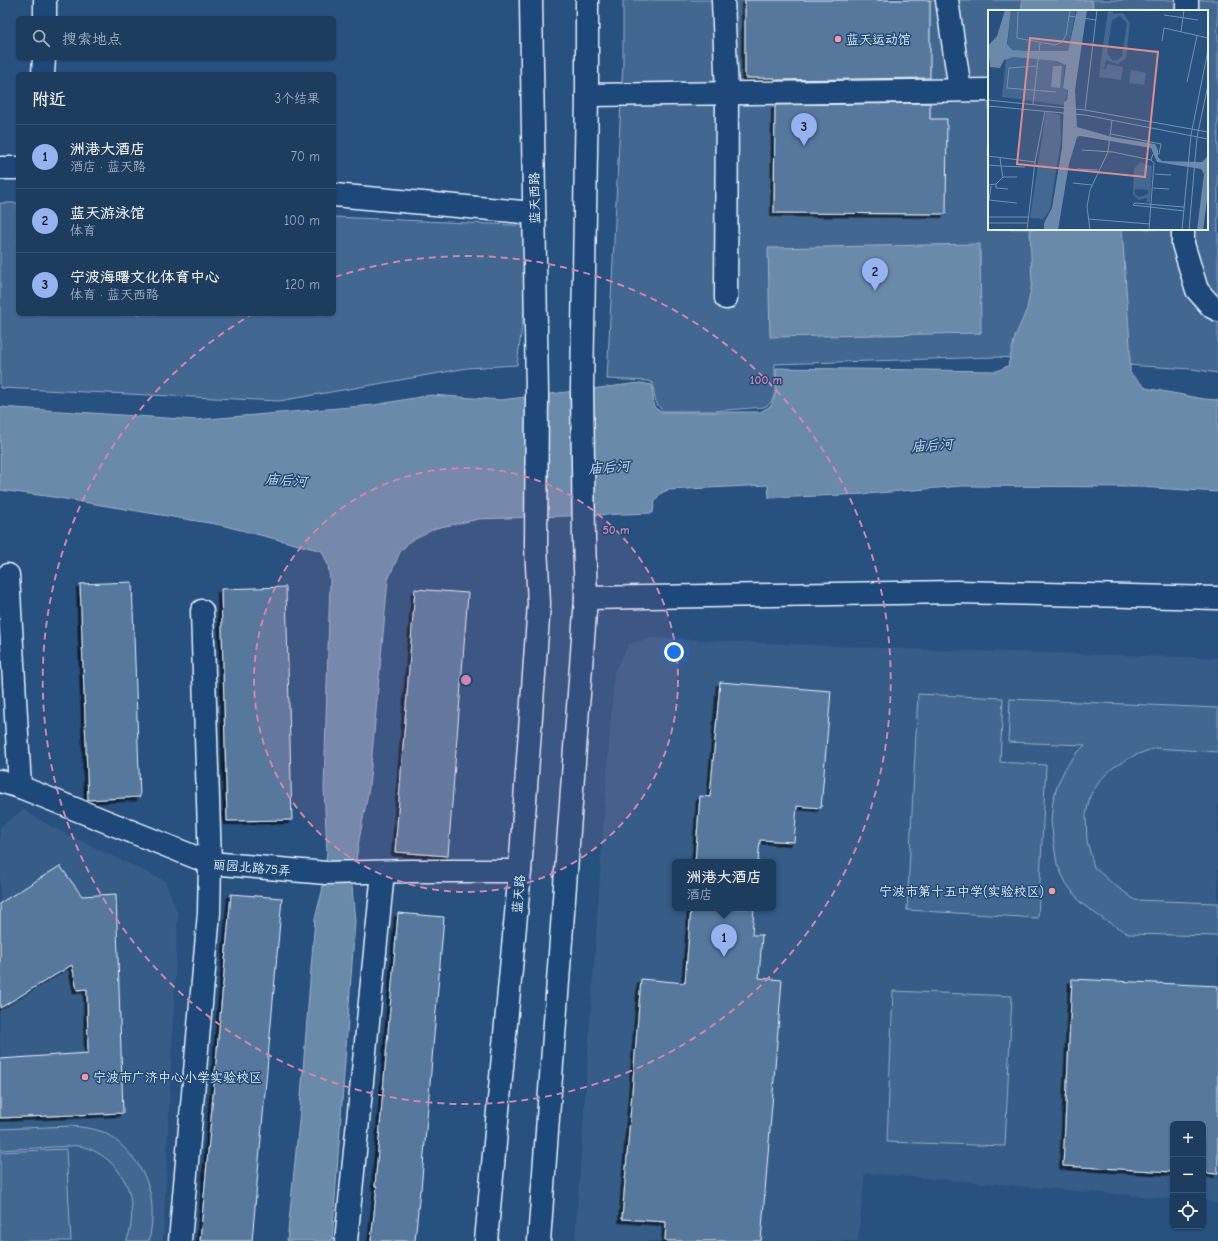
<!DOCTYPE html>
<html lang="zh">
<head>
<meta charset="utf-8">
<style>
  body { margin:0; font-family:"Comic Neue","LXGW WenKai TC",sans-serif; background:#2a4868; color:#f1f3f6 }
  .controls { position:absolute; right:12px; bottom:12px; display:grid; overflow:hidden; border-radius:6px; box-shadow:0 1px 3px #0004 }
  .controls button { width:36px; height:36px; display:grid; place-items:center; padding:0; border:0; border-bottom:1px solid #3b5674; background:#1d3d5f; color:#f1f3f6; font:20px sans-serif }
  .you { position:absolute; left:674px; top:652px; width:14px; height:14px; margin:-10px; border:3px solid #fff; border-radius:50%; background:#1a73e8; box-shadow:0 0 0 6px #1a73e833 }
  .badge { display:grid; place-items:center; width:26px; height:26px; border-radius:50%; background:#95b2f1; color:#111; font-size:13px; font-weight:700 }
  .pin { position:absolute; translate:-50% -33px; filter:drop-shadow(0 1px 2px #0008) }
  .pin::after { content:''; position:absolute; top:21px; width:14px; height:12px; background:inherit; clip-path:polygon(0 0,100% 0,50% 100%) }
  .popup { position:absolute; left:672px; top:859px; width:104px; height:52px; box-sizing:border-box; display:grid; place-content:center; border-radius:6px; background:#1d3d5f; filter:drop-shadow(0 1px 3px #0005); font-size:13px; white-space:nowrap; color:#a0aebd }
  .popup b { font-size:15px; color:#f1f3f6 }
  .popup::after { content:''; position:absolute; left:50%; top:100%; margin-left:-8px; border:8px solid transparent; border-top-color:#1d3d5f }
  .list { margin:0; padding:0; list-style:none }
  h2 { display:flex; justify-content:space-between; align-items:center; height:52px; margin:0; padding:0 16px; font-size:17px }
  h2 small { font-size:13px; font-weight:400; color:#a0aebd }
  .list li { display:grid; grid-template-columns:26px 1fr auto; gap:12px; align-items:center; box-sizing:border-box; height:64px; padding:0 16px; border-top:1px solid #3b5674 }
  .list b { display:block; font-size:15px; white-space:nowrap }
  .list p { margin:0; font-size:13px; white-space:nowrap; color:#a0aebd }
  .list em { font-size:13px; font-style:normal; color:#a0aebd }
  .icon { flex:none; width:22px; height:22px; fill:none; stroke:currentColor; stroke-width:2; stroke-linecap:round; stroke-linejoin:round }
  .map { position:relative; flex:none; width:1218px; height:1241px; overflow:hidden }
  .search { position:absolute; background:#1d3d5f; box-shadow:0 1px 3px #0004; left:16px; top:16px; width:320px; height:44px; display:flex; align-items:center; gap:10px; box-sizing:border-box; padding:0 14px; border-radius:6px; color:#a0aebd; font-size:15px }
  .panel { position:absolute; background:#1d3d5f; box-shadow:0 1px 3px #0004; left:16px; top:72px; width:320px; height:244px; border-radius:6px }
  .map>svg:first-child { display:block }
  .built { fill:#355d88; fill-rule:evenodd }
  .green { fill:#436891; stroke:#96acc4; fill-rule:evenodd }
  .water { fill:#6b8aaa; stroke:#9db3c9 }
  .building { fill:#57789d; stroke:#e8f1f8; filter:url(#shadow) }
  .lines { fill:none; stroke-linecap:round; stroke-linejoin:round }
  .minor-casing { stroke:#e8f1f8; stroke-width:25 }
  .minor { stroke:#1f4a7a; stroke-width:22 }
  .ring { fill:none; stroke:#d584aa; stroke-width:2; stroke-dasharray:7 5 }
  .poi-dot { fill:#ff9aa2; stroke:#1f4a7a; stroke-width:1.5 }
  .labels { text-anchor:middle; stroke-width:3; stroke-linejoin:round; paint-order:stroke }
  .poi-label { font-size:13px; fill:#e8f1f8; stroke:#1f4a7a; text-anchor:start }
  .street-label { font-size:13px; fill:#e8f1f8; stroke:#1f4a7a }
  .water-label { font-size:14px; font-style:italic; fill:#d5e2ec; stroke:#1f4a7a }
  .inset-road { fill:none; stroke:#7491af; stroke-width:1 }
  .view { fill:#df8c90; fill-opacity:0.15; stroke:#df8c90; stroke-width:2 }
  .inset-edge { fill:none; stroke:#e8f1f8; stroke-width:2 }
  .centre { fill:#d584aa; stroke:#1f4a7a; stroke-width:2 }
  .ring-label { font-size:12px; text-anchor:middle; font-weight:bold; fill:#d584aa; stroke:#1f4a7a; stroke-width:3; stroke-linejoin:round; paint-order:stroke }
</style>
</head>
<body>
<div class="map">
<svg width="1218" height="1241" viewBox="0 0 1218 1241">
  <defs>
    <filter id="shadow"><feDropShadow dx="-3.5" dy="3.5" stdDeviation="0" flood-color="#0009"/></filter>
  </defs>
  <rect width="100%" height="100%" fill="#27517f"/>
  <filter id="ink" filterUnits="userSpaceOnUse"><feTurbulence type="fractalNoise" baseFrequency=".025" numOctaves="2"/><feDisplacementMap in="SourceGraphic" scale="8" xChannelSelector="R" yChannelSelector="G"/><feConvolveMatrix kernelMatrix="1 2 1 2 8 2 1 2 1" color-interpolation-filters="sRGB"/></filter>
  <g filter="url(#ink)">
    <g class="built">
      <path d="M 651,638 L 904,649 L 1218,658 L 1218,1203 L 1203,1201 L 1203,1124 L 1173,1124 L 1173,1199 L 865,1173 L 858,1241 L 575,1241 L 614,672 L 629,644 ZM 675,862 L 773,862 L 773,908 L 675,908 Z"/>
      <polygon points="23,810 54,828 165,881 178,914 163,1241 0,1241 0,827"/>
    </g>
    <g class="green">
      <path d="M 623,0 L 1218,0 L 1218,373 L 1192,369 L 995,357 L 775,364 C 774,378 780,401 764,407 L 714,411 L 663,411 C 654,404 654,393 653,383 L 648,381 L 607,379 L 623,63 ZM 989,11 L 1207,11 L 1207,229 L 989,229 Z"/>
      <polygon points="0,203 18,203 18,314 334,314 334,217 535,226 517,365 467,368 389,382 279,401 0,388"/>
      <polygon points="918,694 1003,698 1000,762 1046,765 1038,918 907,910"/>
      <polygon points="1010,699 1218,708 1218,752 1155,748 1133,756 1114,767 1101,779 1090,796 1086,815 1087,841 1094,867 1112,883 1135,900 1218,903 1218,936 1129,934 1103,919 1081,903 1066,883 1057,864 1054,845 1051,821 1053,800 1058,783 1066,767 1076,754 1085,745 1008,742"/>
      <polygon points="893,991 1012,996 1005,1146 887,1142"/>
      <path d="M 70,1126 C 81,1127 92,1128 103,1132 C 113,1137 122,1145 129,1153 C 152,1178 156,1208 149,1241 L 126,1241 C 133,1230 132,1208 130,1196 C 125,1172 104,1151 80,1146 C 73,1145 63,1147 55,1147 C 37,1148 18,1149 0,1150 L 0,1129 Z"/>
      <polygon points="66,1149 71,1241 0,1241 0,1152"/>
    </g>
    <g class="water">
      <polygon points="1022,0 1092,0 1093,11 1022,11"/>
      <path d="M 1030,229 L 1122,229 L 1130,345 L 1130,373 L 1146,388 L 1204,399 L 1218,400 L 1218,492 L 1139,487 L 962,486 L 866,494 L 769,498 L 768,485 L 668,490 C 656,494 654,502 653,513 L 479,519 L 436,528 L 410,541 L 400,552 L 388,580 L 369,788 L 359,840 L 352,886 L 355,922 L 332,1241 L 287,1241 L 299,1121 L 315,918 L 322,892 L 327,852 L 324,788 L 330,580 L 328,565 L 322,551 L 221,525 L 53,497 L 0,490 L 0,407 L 196,420 L 374,405 L 431,395 L 501,400 L 640,383 L 652,385 L 654,407 L 661,412 L 760,412 L 771,406 L 776,393 L 776,368 L 997,371 L 1008,366 L 1015,337 L 1027,309 L 1032,283 Z"/>
      <polygon points="980,244 981,333 770,337 768,248"/>
    </g>
    <g class="building">
      <polygon points="745,0 930,0 930,78 775,80 775,78 745,78"/>
      <polygon points="930,103 930,119 947,119 946,214 774,213 775,105"/>
      <polygon points="132,582 140,797 88,800 80,584"/>
      <polygon points="286,587 292,820 227,821 221,589"/>
      <polygon points="415,589 468,593 448,856 395,852"/>
      <polygon points="720,682 831,691 821,808 797,806 794,842 760,840 758,862 695,862 700,796 710,797"/>
      <polygon points="60,866 82,896 116,894 123,1113 0,1118 0,1059 88,1053 87,989 77,990 72,965 0,1008 0,903"/>
      <polygon points="231,894 282,898 252,1241 200,1241"/>
      <polygon points="691,908 754,908 752,935 762,935 759,978 782,980 761,1241 665,1241 666,1222 622,1219 641,979 685,983"/>
      <polygon points="398,913 444,917 421,1190 420,1190 415,1241 371,1241 377,1186 375,1186"/>
      <polygon points="1072,979 1218,986 1218,1174 1203,1173 1203,1124 1173,1124 1173,1172 1063,1166"/>
    </g>
    <g class="lines">
      <g class="minor-casing">
        <g id="minor">
          <polyline points="723,0 727,93 726,298"/>
          <polyline points="947,0 960,90"/>
          <polyline points="1187,11 1187,0"/>
          <polyline points="45,18 45,0"/>
          <polyline points="43,74 44,58"/>
          <polyline points="587,95 989,90"/>
          <polyline points="0,168 18,168"/>
          <polyline points="334,195 534,213"/>
          <polyline points="1183,229 1183,244 1197,290 1212,307 1218,310"/>
          <polyline points="8,575 20,787"/>
          <polyline points="586,598 956,592 1218,598"/>
          <polyline points="0,781 20,787 210,863 326,873 409,871 520,871"/>
          <polyline points="180,1241 209,913 210,863 202,611"/>
          <polyline points="346,1241 383,872"/>
          <polyline points="486,1241 520,871 539,604 536,546 537,395 531,0"/>
          <polyline points="539,1241 586,598 584,539 582,389 587,95 587,0"/>
        </g>
      </g>
      <use href="#minor" class="minor"/>
    </g>
  </g>
  <circle cx="466" cy="680" r="212" fill="#d584aa" fill-opacity=".12"/>
  <g class="ring">
    <circle cx="466" cy="680" r="212"/>
    <path d="M335 277A424 424 0 1 1 251 315"/>
  </g>
  <g class="poi-dot">
    <circle cx="838" cy="39" r="4"/>
    <circle cx="1052" cy="891" r="4"/>
    <circle cx="85" cy="1077" r="4"/>
  </g>
  <g class="labels">
    <g class="poi-label">
      <text x="846" y="44">蓝天运动馆</text>
      <text x="1044" y="896" text-anchor="end">宁波市第十五中学(实验校区)</text>
      <text x="93" y="1082">宁波市广济中心小学实验校区</text>
    </g>
    <g class="street-label">
      <text transform="translate(534 198) rotate(-91)" y="5">蓝天西路</text>
      <text transform="translate(252 867) rotate(5)" y="5">丽园北路75弄</text>
      <text transform="translate(518 894) rotate(-85)" y="5">蓝天路</text>
    </g>
    <g class="water-label">
      <text transform="translate(932 445) rotate(-4)" y="5">庙后河</text>
      <text transform="translate(609 467) rotate(-4)" y="5">庙后河</text>
      <text transform="translate(286 480) rotate(4)" y="5">庙后河</text>
    </g>
  </g>
  <g transform="translate(988 10)">
    <rect width="220" height="220" fill="#27517f"/>
    <path d="M 23,0 L 88,0 L 77,55 L 75,78 L 79,79 L 79,85 L 75,95 L 14,87 ZM 120,1 L 125,2 L 125,4 L 135,3 L 142,13 L 138,48 L 130,54 L 118,50 L 116,58 L 112,57 ZM 132,6 L 139,13 L 134,46 L 130,50 L 125,51 L 119,43 L 124,10 ZM 119,54 L 135,57 L 133,70 L 111,67 L 112,58 L 118,59 ZM 143,60 L 158,63 L 156,75 L 141,73 ZM 58,101 L 72,105 L 73,129 L 62,200 L 55,209 L 42,208 ZM 152,152 L 164,156 L 162,192 L 159,192 L 159,188 L 151,190 L 145,184 L 146,159 ZM 147,179 L 160,180 L 160,184 L 151,187 L 147,184 Z" fill="#436891" fill-rule="evenodd"/>
    <path d="M 17,0 L 23,0 L 19,34 L 24,40 L 39,41 L 80,41 L 89,0 L 99,0 L 87,80 L 89,117 L 124,127 L 167,134 L 170,140 L 170,147 L 174,151 L 214,152 L 220,146 L 220,182 L 215,220 L 209,220 L 216,164 L 213,159 L 169,152 L 163,138 L 92,126 L 89,127 L 81,154 L 70,220 L 56,220 L 56,213 L 64,198 L 74,138 L 76,92 L 79,90 L 80,80 L 75,78 L 78,55 L 69,51 L 25,47 L 16,50 L 12,58 L 2,57 L 0,36 L 9,26 ZM 65,56 L 74,56 L 72,78 L 63,77 Z" fill="#6b8aaa"/>
    <path class="inset-road" d="M 30,0 L 29,28 L 67,35 L 74,32 L 78,25 L 82,0M 176,5 L 210,10M 81,6 L 108,10M 193,22 L 196,0M 174,31 L 176,18 L 220,28M 49,56 L 21,58 L 19,78 L 68,82M 199,72 L 209,26M 0,90 L 97,100 L 220,122M 45,94 L 52,33M 0,96 L 97,105 L 220,129M 97,100 L 109,0M 123,124 L 173,134 L 171,144 L 165,144 L 163,150M 94,140 L 125,142 L 163,150 L 166,153 L 161,220M 0,146 L 47,152M 0,155 L 13,156 L 12,147M 89,159 L 110,160M 167,164 L 183,165M 29,167 L 15,167 L 13,156 L 37,157M 85,173 L 104,175M 8,174 L 8,178 L 20,179M 0,175 L 8,174 L 15,167M 3,176 L 1,190 L 29,193M 165,178 L 181,179M 196,201 L 145,195 L 147,193 L 196,197M 0,207 L 40,207M 100,209 L 162,214M 0,213 L 39,213M 39,220 L 47,152 L 57,101M 102,220 L 99,197 L 102,180 L 120,142 L 124,110M 194,220 L 203,125 L 220,40M 201,220 L 209,127 L 220,75"/>
    <path class="view" d="M 42,28 L 170,42 L 157,167 L 29,154 Z"/>
    <rect width="220" height="220" class="inset-edge"/>
  </g>
  <circle cx="466" cy="680" r="6" class="centre"/>
  <g class="ring-label">
    <text x="766" y="384">100 m</text>
    <text x="616" y="534">50 m</text>
  </g>
</svg>
<div class="controls">
<button>+</button>
<button>−</button>
<button><svg class="icon" aria-label="locate" viewBox="0 0 24 24"><circle cx="12" cy="12" r="6"/><path d="M12 2v4M12 18v4M2 12h4M18 12h4"/></svg></button>
</div>
<div class="you"></div>
<div class="pin badge" style="left:724px;top:957px">1</div>
<div class="popup"><b>洲港大酒店</b>酒店</div>
<div class="pin badge" style="left:875px;top:291px">2</div>
<div class="pin badge" style="left:804px;top:146px">3</div>
<div class="search"><svg class="icon" aria-label="search" viewBox="0 0 24 24"><circle cx="10" cy="10" r="6"/><path d="M15 15l6 6"/></svg>搜索地点</div>
<section class="panel">
<h2>附近<small>3个结果</small></h2>
<ul class="list">
<li><span class="badge">1</span><div><b>洲港大酒店</b><p>酒店 · 蓝天路</p></div><em>70 m</em></li>
<li><span class="badge">2</span><div><b>蓝天游泳馆</b><p>体育</p></div><em>100 m</em></li>
<li><span class="badge">3</span><div><b>宁波海曙文化体育中心</b><p>体育 · 蓝天西路</p></div><em>120 m</em></li>
</ul>
</section>
</div>
</body>
</html>
